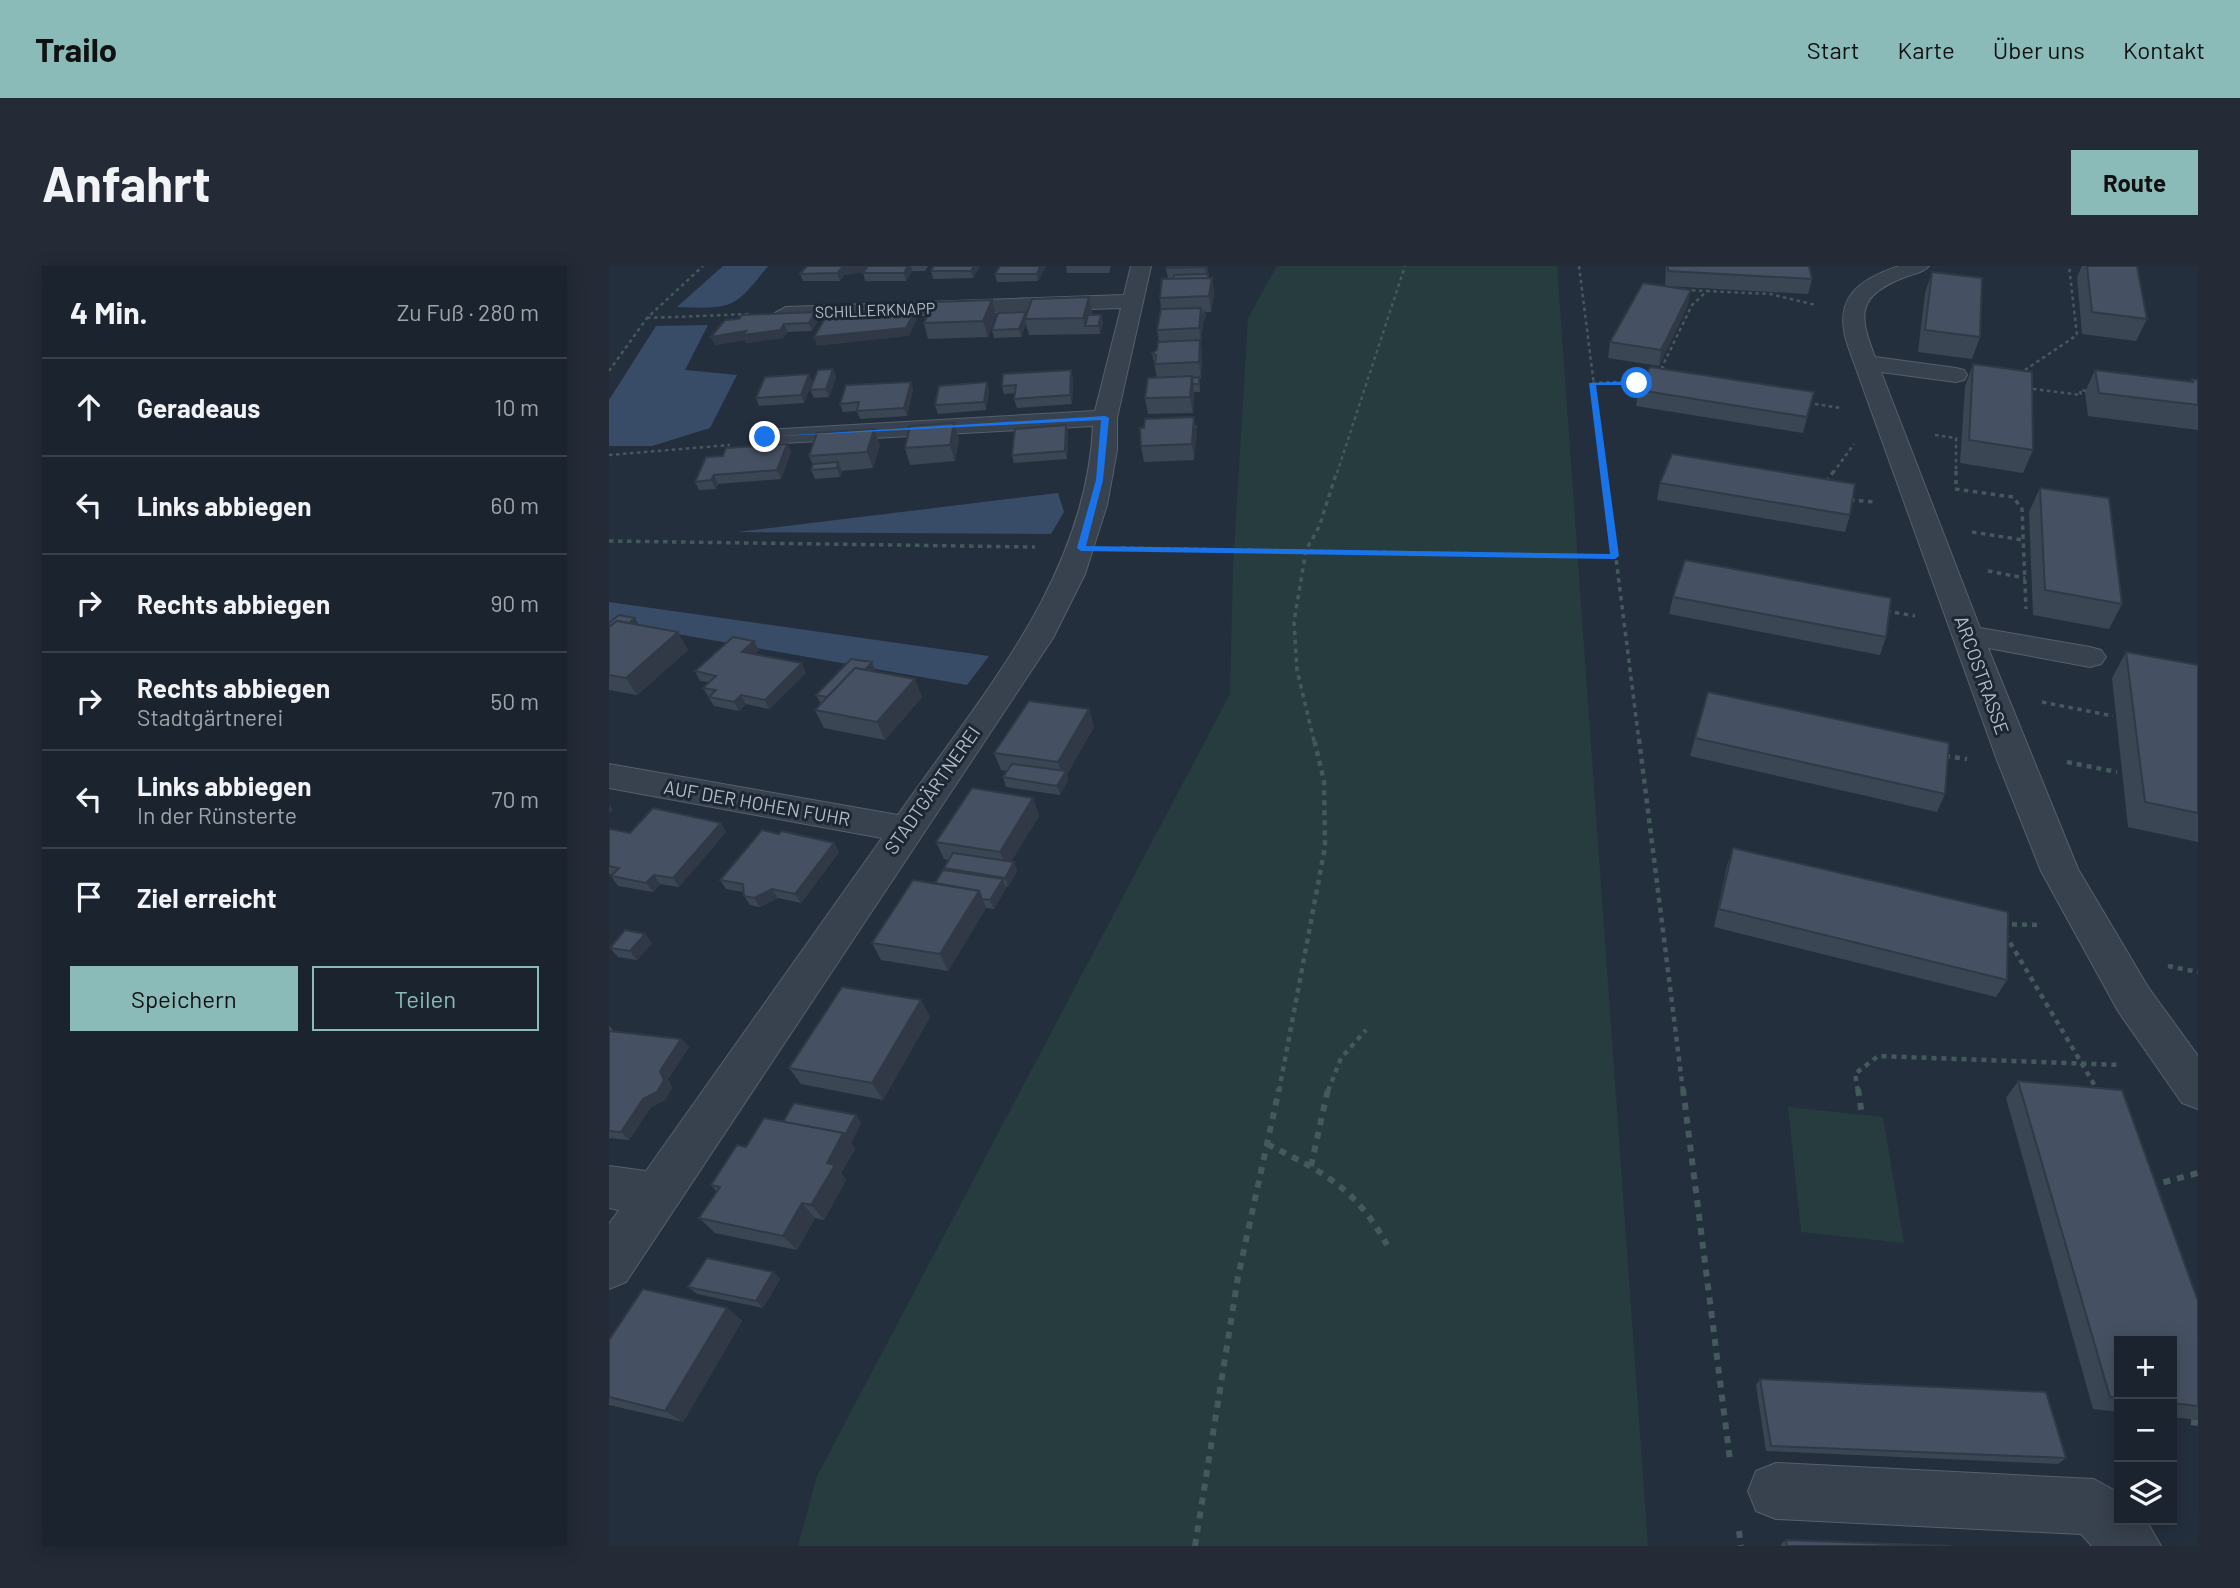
<!DOCTYPE html>
<html lang="de">
<head>
<meta charset="utf-8">
<style>
  body { margin:0; font-family:Barlow,sans-serif; background:#242b36; color:#f1f3f6 }
  .controls { position:absolute; right:21px; bottom:21px; display:grid; overflow:hidden; border-radius:0px; box-shadow:0 4px 18px #0003 }
  .controls button { width:63px; height:63px; display:grid; place-items:center; padding:0; border:0; border-bottom:2px solid #39404a; background:#1b232e; color:#f1f3f6; font:35px sans-serif }
  .stop { position:absolute; width:21px; height:21px; margin:-16px; border:5px solid #1a73e8; border-radius:50%; background:#fff }
  .stop.end { background:#1a73e8; border-color:#fff; box-shadow:0 2px 7px #0008 }
  .list { margin:0; padding:0; list-style:none }
  h2 { display:flex; justify-content:space-between; align-items:center; height:91px; margin:0; padding:0 28px; font-size:30px }
  h2 small { font-size:23px; font-weight:400; color:#a0a4aa }
  .list li { display:grid; grid-template-columns:46px 1fr auto; gap:21px; align-items:center; box-sizing:border-box; height:98px; padding:0 28px; border-top:2px solid #39404a }
  .list b { display:block; font-size:26px; white-space:nowrap }
  .list p { margin:0; font-size:23px; white-space:nowrap; color:#a0a4aa }
  .list em { font-size:23px; font-style:normal; color:#a0a4aa }
  .actions { display:flex; gap:14px; padding:21px 28px }
  .actions a { flex:1; padding:16px 0; border:2px solid #8bbbb9; border-radius:0px; text-align:center; font-size:24px; color:#8bbbb9 }
  .actions .main { background:#8bbbb9; color:#111 }
  .icon { flex:none; width:38px; height:38px; fill:none; stroke:currentColor; stroke-width:2; stroke-linecap:round; stroke-linejoin:round }
  .map { position:relative; flex:none; width:1589px; height:1280px; overflow:hidden; border-radius:0px }
  header { display:flex; align-items:center; gap:42px; box-sizing:border-box; height:98px; padding:0 35px; background:#8bbbb9; color:#111 }
  header strong { font-size:33px }
  nav { display:flex; gap:38px; margin-inline-start:auto; font-size:24px }
  .intro { display:flex; align-items:center; justify-content:space-between; box-sizing:border-box; height:168px; padding:0 42px }
  h1 { margin:0; font-size:49px }
  .button { padding:18px 32px; border-radius:0px; background:#8bbbb9; color:#111; font-size:24px; font-weight:700 }
  main { display:flex; gap:42px; padding:0 42px }
  aside { flex:1; background:#1b232e; border-radius:0px; box-shadow:0 4px 18px #0003 }
  .map>svg:first-child { display:block }
  .green { fill:#263c3f }
  .water { fill:#394c67 }
  .lines { fill:none; stroke-linecap:round; stroke-linejoin:round }
  .minor-casing { stroke:#565f6c; stroke-width:2 }
  .path-far3 { stroke:#44595c; stroke-width:2.5; stroke-dasharray:3.5 3.5; stroke-linecap:butt }
  .path-far2 { stroke:#44595c; stroke-width:3.5; stroke-dasharray:4.5 4.5; stroke-linecap:butt }
  .path-far1 { stroke:#44595c; stroke-width:4.5; stroke-dasharray:5 5; stroke-linecap:butt }
  .path { stroke:#44595c; stroke-width:6; stroke-dasharray:7 7; stroke-linecap:butt }
  .minor { fill:#38414e; fill-rule:evenodd }
  .wall { fill:#3b4654 }
  .shaded-wall { fill:#303945 }
  .building { fill:#455162; stroke:#303945; stroke-width:2 }
  .route { fill:#1a73e8 }
  .labels { text-anchor:middle; stroke-width:6; stroke-linejoin:round; paint-order:stroke }
  .far-street-label { font-size:16px; fill:#b4bcc9; stroke:#1d2633 }
  .street-label { font-size:19px; fill:#b4bcc9; stroke:#1d2633 }
</style>
</head>
<body>
<header>
<strong>Trailo</strong>
<nav><a>Start</a><a>Karte</a><a>Über uns</a><a>Kontakt</a></nav>
</header>
<div class="intro"><h1>Anfahrt</h1><a class="button">Route</a></div>
<main>
<aside>
<h2>4 Min.<small>Zu Fuß · 280 m</small></h2>
<ul class="list">
<li><svg class="icon" aria-label="ahead" viewBox="0 0 24 24"><path d="M12 20V5M6 11l6-6 6 6"/></svg><div><b>Geradeaus</b></div><em>10 m</em></li>
<li><svg class="icon" aria-label="left" viewBox="0 0 24 24"><path d="M17 20v-9H6M10 6l-5 5 5 5"/></svg><div><b>Links abbiegen</b></div><em>60 m</em></li>
<li><svg class="icon" aria-label="right" viewBox="0 0 24 24"><path d="M7 20v-9h11M14 6l5 5-5 5"/></svg><div><b>Rechts abbiegen</b></div><em>90 m</em></li>
<li><svg class="icon" aria-label="right" viewBox="0 0 24 24"><path d="M7 20v-9h11M14 6l5 5-5 5"/></svg><div><b>Rechts abbiegen</b><p>Stadtgärtnerei</p></div><em>50 m</em></li>
<li><svg class="icon" aria-label="left" viewBox="0 0 24 24"><path d="M17 20v-9H6M10 6l-5 5 5 5"/></svg><div><b>Links abbiegen</b><p>In der Rünsterte</p></div><em>70 m</em></li>
<li><svg class="icon" aria-label="arrive" viewBox="0 0 24 24"><path d="M6 21V4h12l-3 4 3 4H6"/></svg><div><b>Ziel erreicht</b></div></li>
</ul>
<div class="actions"><a class="main">Speichern</a><a>Teilen</a></div>
</aside>
<div class="map">
<svg width="1589" height="1280" viewBox="0 0 1589 1280">
  <rect width="100%" height="100%" fill="#242f3e"/>
  <g class="green">
    <polygon points="668,0 948,0 1039,1280 189,1280 208,1210 621,428 624,301 639,52"/>
    <polygon points="1179,841 1274,851 1295,977 1192,966"/>
  </g>
  <g class="water">
    <path d="M 114,0 L 159,0 C 125,43 124,43 68,41 Z"/>
    <polygon points="99,59 76,104 128,109 101,162 43,180 0,180 0,134 47,60"/>
    <polygon points="449,227 455,246 442,268 128,266"/>
    <polygon points="0,336 380,390 358,419 0,356"/>
  </g>
  <g class="lines">
    <g class="minor-casing">
      <g id="minor">
        <path d="M 522,0 L 542,0 L 508,152 L 508,184 L 498,239 L 476,308 L 444,372 L 17,1016 L 0,1023 L 0,958 L 10,944 L 0,942 L 0,900 L 37,905 L 273,572 L 0,522 L 0,498 L 289,549 C 372,430 477,312 484,160 L 156,178 L 147,176 L 144,171 L 147,166 L 156,164 L 486,145 L 512,42 L 177,53 L 166,47 L 177,41 L 515,29 Z"/>
        <path d="M 1290,0 L 1320,0 C 1314,7 1304,8 1296,11 C 1248,30 1249,48 1266,91 L 1347,102 L 1355,104 L 1358,109 L 1355,114 L 1347,116 L 1272,106 L 1371,362 L 1481,381 L 1492,384 L 1497,391 L 1492,398 L 1481,401 L 1379,382 L 1469,603 L 1539,721 L 1589,790 L 1589,843 L 1573,837 L 1509,745 L 1432,605 L 1388,494 L 1239,80 C 1223,33 1248,14 1290,0 Z"/>
        <polygon points="1167,1197 1485,1213 1510,1227 1510,1254 1537,1254 1552,1280 1483,1280 1472,1268 1167,1253 1147,1245 1139,1225 1147,1205"/>
      </g>
    </g>
    <g class="path-far3">
      <polyline points="970,0 996,207"/>
      <polyline points="1076,24 1098,25"/>
      <polyline points="38,52 141,48"/>
      <polyline points="0,105 38,52 94,0"/>
      <polyline points="1060,107 1053,101 1083,39 1098,25 1161,28 1207,39"/>
      <polyline points="1410,108 1468,69 1460,0"/>
      <polyline points="983,117 1038,115"/>
      <polyline points="1417,122 1472,129 1471,124 1480,125"/>
      <polyline points="1199,137 1232,142"/>
      <polyline points="1326,169 1347,172 1347,207"/>
      <polyline points="0,189 121,179"/>
      <polyline points="728,207 796,0"/>
      <polyline points="1224,207 1245,178"/>
    </g>
    <g class="path-far2">
      <polyline points="996,205 1030,475"/>
      <polyline points="1347,205 1347,218"/>
      <polyline points="1217,216 1225,205"/>
      <polyline points="1346,223 1404,231 1413,243 1417,343"/>
      <polyline points="1241,234 1267,236"/>
      <polyline points="1363,266 1414,274"/>
      <polyline points="0,275 426,281"/>
      <polyline points="512,282 1006,290"/>
      <polyline points="1379,305 1416,312"/>
      <polyline points="1277,345 1306,350"/>
      <polyline points="1433,436 1504,450"/>
      <polyline points="705,475 688,404 685,356 697,284 710,261 728,205"/>
    </g>
    <g class="path-far1">
      <polyline points="1030,473 1074,825"/>
      <polyline points="1336,490 1358,493"/>
      <polyline points="1458,496 1508,506"/>
      <polyline points="1393,658 1429,659"/>
      <polyline points="1396,668 1489,825"/>
      <polyline points="1559,700 1589,706"/>
      <polyline points="670,825 716,581 715,515 705,473"/>
      <polyline points="719,825 732,792 757,764"/>
      <polyline points="1249,825 1246,808 1269,790 1512,799"/>
    </g>
    <g class="path">
      <polyline points="1074,823 1121,1194"/>
      <polyline points="1249,823 1253,849"/>
      <polyline points="1488,823 1490,826"/>
      <path d="M 658,878 C 714,906 747,922 778,979"/>
      <polyline points="702,900 719,823"/>
      <polyline points="1541,920 1589,907"/>
      <polyline points="1582,1156 1589,1157"/>
      <polyline points="1130,1265 1132,1280"/>
      <polyline points="586,1280 629,1011 670,823"/>
    </g>
    <use href="#minor" class="minor"/>
  </g>
  <g class="wall">
    <polygon points="198,0 319,0 316,5 303,5 297,15 256,15 254,6 235,9 231,15 194,15 191,8"/>
    <polygon points="371,0 364,12 324,13 322,5"/>
    <polygon points="437,0 429,15 388,16 386,8"/>
    <polygon points="457,0 502,0 500,7 458,7"/>
    <polygon points="599,0 598,8 600,12 603,12 605,27 602,46 596,46 597,51 594,57 592,78 593,90 592,112 590,112 591,126 585,126 584,147 539,148 536,132 548,112 543,87 548,84 550,76 548,64 552,43 551,32 559,13 557,2"/>
    <polygon points="1057,0 1200,0 1203,13 1199,28 1056,20"/>
    <polygon points="1473,0 1528,0 1538,53 1527,75 1473,68 1468,11"/>
    <polygon points="1323,6 1371,71 1363,93 1309,86 1316,27"/>
    <polygon points="480,31 483,47 482,49 494,56 491,68 420,69 417,58 412,71 385,72 383,64 417,46 417,49"/>
    <polygon points="383,34 387,49 379,71 319,73 315,57"/>
    <polygon points="1079,39 1050,100 999,92 1001,76"/>
    <polygon points="206,46 209,54 203,65 179,66 174,72 137,77 136,74 106,79 102,71 130,53"/>
    <polygon points="1364,98 1424,184 1414,207 1351,197 1356,121"/>
    <polygon points="224,103 227,111 220,131 205,132 201,124"/>
    <polygon points="1486,104 1581,116 1583,113 1589,114 1589,164 1479,150 1476,126"/>
    <polygon points="200,108 203,116 195,137 150,140 147,132"/>
    <polygon points="464,112 463,138 408,142 405,133 406,127 395,128 393,120"/>
    <polygon points="302,116 304,124 298,150 251,153 248,145 234,146 231,138"/>
    <polygon points="378,116 380,125 377,144 329,148 326,139"/>
    <polygon points="1030,124 1205,126 1194,167 1027,140"/>
    <polygon points="457,159 459,168 458,193 405,197 403,189"/>
    <polygon points="588,159 585,194 535,196 532,180 531,162"/>
    <polygon points="350,173 346,195 301,199 296,182"/>
    <polygon points="178,178 182,186 172,213 109,218 107,223 90,224 86,216 114,190"/>
    <polygon points="271,179 264,202 233,205 231,211 206,213 202,204 204,199 200,190"/>
    <polygon points="1051,217 1241,249 1236,266 1048,234"/>
    <polygon points="1431,222 1513,338 1500,363 1424,349 1420,246"/>
    <polygon points="1064,331 1277,371 1271,389 1060,348"/>
    <polygon points="0,357 30,359 79,384 28,429 0,424"/>
    <polygon points="145,375 150,384 145,388 197,407 160,443 137,438 130,445 105,440 94,422 100,416 91,415 86,405"/>
    <polygon points="1517,386 1589,399 1589,576 1519,561 1503,412"/>
    <polygon points="1099,426 1336,528 1328,546 1081,490"/>
    <polygon points="207,429 313,431 276,474 215,462 206,444 212,438"/>
    <polygon points="480,443 485,461 458,508 459,514 451,529 397,521 394,511 398,505 392,504 385,487"/>
    <polygon points="424,532 430,550 402,595 405,596 408,605 399,621 397,620 397,622 385,643 377,642 339,705 272,694 263,677 326,617 336,604 335,602 340,594 335,593 327,576"/>
    <polygon points="0,564 21,567 117,566 70,621 51,618 44,626 9,620 2,610 4,609 0,608"/>
    <polygon points="225,577 230,586 192,637 169,632 151,641 141,639 135,630 135,626 117,623 111,614"/>
    <polygon points="1124,582 1398,714 1387,731 1105,661 1118,600"/>
    <polygon points="43,677 28,694 9,691 1,682"/>
    <polygon points="312,734 321,751 274,834 192,818 180,802"/>
    <polygon points="0,760 5,765 72,773 80,781 59,813 63,822 56,834 42,841 20,874 0,872"/>
    <polygon points="1409,815 1589,1035 1589,1154 1563,1151 1563,1075 1510,1075 1510,1146 1484,1143 1397,832"/>
    <polygon points="247,849 252,857 242,877 246,883 232,907 237,914 215,954 206,952 188,984 106,967 90,952 108,926 102,919 137,881 174,856"/>
    <polygon points="164,1006 171,1013 154,1042 88,1028 79,1021"/>
    <polygon points="118,1042 133,1055 74,1156 0,1139 0,1074"/>
    <polygon points="1151,1113 1457,1192 1449,1198 1157,1185 1147,1119"/>
    <polygon points="1177,1274 1341,1280 1172,1280 1172,1278"/>
  </g>
  <g class="shaded-wall">
    <polygon points="243,0 262,0 263,5 235,9 231,15 228,7 233,2"/>
    <polygon points="299,0 302,0 303,5 297,15 295,7"/>
    <polygon points="365,0 371,0 364,12 362,5"/>
    <polygon points="431,0 437,0 429,15 428,8"/>
    <polygon points="596,0 599,0 598,16 596,1"/>
    <polygon points="603,12 605,27 602,46 600,30"/>
    <polygon points="1082,24 1079,39 1050,100 1052,84"/>
    <polygon points="480,31 483,47 479,60 476,60 474,52"/>
    <polygon points="383,34 387,49 379,71 374,55"/>
    <polygon points="592,42 593,49 596,43 597,51 594,57 592,78 590,62"/>
    <polygon points="306,45 308,53 300,70 208,80 205,71"/>
    <polygon points="206,46 209,54 203,65 200,57"/>
    <polygon points="417,46 418,53 416,53 417,58 412,71 410,63"/>
    <polygon points="492,49 494,56 491,68 489,60"/>
    <polygon points="175,58 179,66 174,72 137,77 136,74 106,79 102,71"/>
    <polygon points="591,74 593,90 592,112 590,96"/>
    <polygon points="224,103 227,111 220,131 217,123"/>
    <polygon points="462,104 464,112 463,138 461,129"/>
    <polygon points="200,108 203,116 195,137 192,129"/>
    <polygon points="583,110 585,126 584,147 581,131"/>
    <polygon points="302,116 304,124 298,150 295,142"/>
    <polygon points="378,116 380,125 377,144 375,136"/>
    <polygon points="585,151 588,167 585,194 583,178"/>
    <polygon points="345,157 350,173 346,195 341,179"/>
    <polygon points="457,159 459,168 458,193 456,185"/>
    <polygon points="265,163 271,179 264,202 258,186"/>
    <polygon points="178,178 182,186 172,213 168,204"/>
    <polygon points="229,196 233,205 231,211 228,202"/>
    <polygon points="105,209 109,218 107,223 102,214"/>
    <polygon points="26,352 31,361 0,374"/>
    <polygon points="69,366 79,384 28,429 17,412"/>
    <polygon points="145,375 150,384 138,395 133,386"/>
    <polygon points="263,396 267,406 229,433"/>
    <polygon points="193,397 197,407 160,443 156,434"/>
    <polygon points="306,413 313,431 276,474 268,456"/>
    <polygon points="132,429 137,438 130,445 125,436"/>
    <polygon points="480,443 485,461 458,508 459,514 451,529 448,520 453,511 449,496"/>
    <polygon points="424,532 430,550 398,603 391,586"/>
    <polygon points="0,538 4,544 0,547"/>
    <polygon points="112,557 117,566 70,621 64,612"/>
    <polygon points="225,577 230,586 192,637 186,628"/>
    <polygon points="405,596 408,605 399,621 396,612"/>
    <polygon points="45,609 51,618 44,626 37,617"/>
    <polygon points="394,613 397,622 385,643 381,634"/>
    <polygon points="163,623 169,632 151,641 145,632"/>
    <polygon points="370,625 377,642 339,705 331,688"/>
    <polygon points="36,668 43,677 28,694 21,685"/>
    <polygon points="312,734 321,751 274,834 263,817"/>
    <polygon points="72,773 80,781 59,813 63,822 56,834 42,841 20,874 12,866"/>
    <polygon points="247,849 252,857 242,877 246,883 232,907 237,914 215,954 202,939 218,897 234,867"/>
    <polygon points="193,937 206,952 188,984 174,970"/>
    <polygon points="164,1006 171,1013 154,1042 147,1035"/>
    <polygon points="118,1042 133,1055 74,1156 56,1145"/>
  </g>
  <g class="building">
    <polygon points="198,0 243,0 233,2 228,7 191,8"/>
    <polygon points="259,0 299,0 295,7 254,7"/>
    <polygon points="325,0 365,0 362,5 322,5"/>
    <polygon points="391,0 431,0 428,8 386,8"/>
    <polygon points="558,0 596,0 596,1 557,2"/>
    <polygon points="1059,0 1200,0 1203,13 1059,5"/>
    <polygon points="1478,0 1528,0 1538,53 1483,46"/>
    <polygon points="1323,6 1373,12 1371,71 1316,64"/>
    <polygon points="599,8 599,12 565,13 565,9"/>
    <polygon points="603,12 600,30 551,32 553,13"/>
    <polygon points="1034,17 1082,24 1052,84 1001,76"/>
    <polygon points="480,31 474,52 416,53 423,33"/>
    <polygon points="383,34 374,55 315,57 325,36"/>
    <polygon points="592,42 590,62 548,64 552,43"/>
    <polygon points="306,45 297,62 205,71 220,46"/>
    <polygon points="206,46 200,57 175,58 171,64 134,69 137,65 102,71 116,54 130,53 133,49"/>
    <polygon points="417,46 410,63 383,64 389,47"/>
    <polygon points="479,49 492,49 489,60 476,60"/>
    <polygon points="591,74 590,96 546,98 547,89 543,87 548,84 549,76"/>
    <polygon points="1364,98 1423,106 1424,184 1360,174"/>
    <polygon points="1041,101 1205,126 1198,151 1030,124"/>
    <polygon points="224,103 217,123 201,124 209,104"/>
    <polygon points="462,104 461,129 405,133 407,119 393,120 394,108"/>
    <polygon points="1486,104 1584,116 1583,113 1589,114 1589,139 1490,127"/>
    <polygon points="200,108 192,129 147,132 156,111"/>
    <polygon points="583,110 581,131 536,132 539,112"/>
    <polygon points="590,111 590,118 584,118 583,112"/>
    <polygon points="302,116 295,142 248,145 250,136 231,138 237,119"/>
    <polygon points="378,116 375,136 326,139 330,120"/>
    <polygon points="585,151 583,178 532,180 531,162 535,162 536,153"/>
    <polygon points="345,157 341,179 296,182 301,160"/>
    <polygon points="457,159 456,185 403,189 406,163"/>
    <polygon points="265,163 258,186 200,190 208,167"/>
    <polygon points="178,178 168,204 105,209 102,214 86,216 97,191 114,190 117,182"/>
    <polygon points="1063,188 1246,218 1241,249 1051,217"/>
    <polygon points="229,196 228,202 202,204 204,198"/>
    <polygon points="1431,222 1500,232 1513,338 1436,324"/>
    <polygon points="1076,294 1282,332 1277,371 1064,331"/>
    <polygon points="10,349 26,352 20,357 8,355 0,361 0,357"/>
    <polygon points="8,355 69,366 17,412 0,409 0,361"/>
    <polygon points="124,371 145,375 133,386 193,397 156,434 132,429 125,436 100,431 107,424 94,422 107,410 86,405"/>
    <polygon points="1517,386 1589,399 1589,547 1536,536"/>
    <polygon points="242,393 263,396 256,404 246,402 218,431 207,429"/>
    <polygon points="246,402 306,413 268,456 206,444"/>
    <polygon points="1099,426 1340,477 1336,528 1086,472"/>
    <polygon points="420,435 480,443 449,496 385,487"/>
    <polygon points="403,498 457,505 448,520 394,511"/>
    <polygon points="363,522 424,532 391,586 327,576"/>
    <polygon points="44,542 112,557 64,612 45,609 37,617 2,610 10,602 0,600 0,564 1,563 21,567"/>
    <polygon points="153,564 170,568 172,565 225,577 186,628 163,623 145,632 135,630 134,618 111,614"/>
    <polygon points="1124,582 1399,646 1398,714 1110,643"/>
    <polygon points="344,587 405,596 396,612 335,602"/>
    <polygon points="334,604 394,613 381,634 373,633 370,625 326,617"/>
    <polygon points="304,614 370,625 331,688 263,677"/>
    <polygon points="16,664 36,668 21,685 1,682"/>
    <polygon points="233,721 312,734 263,817 180,802"/>
    <polygon points="0,765 72,773 51,805 55,814 48,826 34,833 12,866 0,865"/>
    <polygon points="1409,815 1513,824 1589,1035 1589,1140 1563,1137 1563,1075 1510,1075 1510,1132 1501,1131"/>
    <polygon points="185,837 247,849 236,869 234,867 174,856"/>
    <polygon points="155,852 234,867 218,897 226,899 202,939 193,937 174,970 90,952 111,921 102,919 128,879 137,881"/>
    <polygon points="98,992 164,1006 147,1035 79,1021"/>
    <polygon points="34,1023 118,1042 56,1145 0,1131 0,1074"/>
    <polygon points="1151,1113 1437,1126 1457,1192 1162,1180"/>
    <polygon points="1177,1274 1341,1280 1178,1280"/>
  </g>
  <polygon class="route" points="1028,115 1030,119 987,119 1010,290 1006,293 472,285 468,282 487,214 492,154 153,171 496,150 500,152 494,214 477,280 1001,288 980,117"/>
  <g class="labels">
    <g class="far-street-label">
      <text transform="translate(266 44) rotate(-2)" y="6">SCHILLERKNAPP</text>
    </g>
    <g class="street-label">
      <text transform="translate(1373 409) rotate(70)" y="7">ARCOSTRASSE</text>
      <text transform="translate(323 524) rotate(-55)" y="7">STADTGÄRTNEREI</text>
      <text transform="translate(148 537) rotate(10)" y="7">AUF DER HOHEN FUHR</text>
    </g>
  </g>
</svg>
<div class="controls">
<button>+</button>
<button>−</button>
<button><svg class="icon" aria-label="layers" viewBox="0 0 24 24"><path d="M12 4l9 5-9 5-9-5zM3 14l9 5 9-5"/></svg></button>
</div>
<div class="stop" style="left:1028px;top:117px"></div>
<div class="stop end" style="left:156px;top:171px"></div>
</div>
</main>
</body>
</html>
